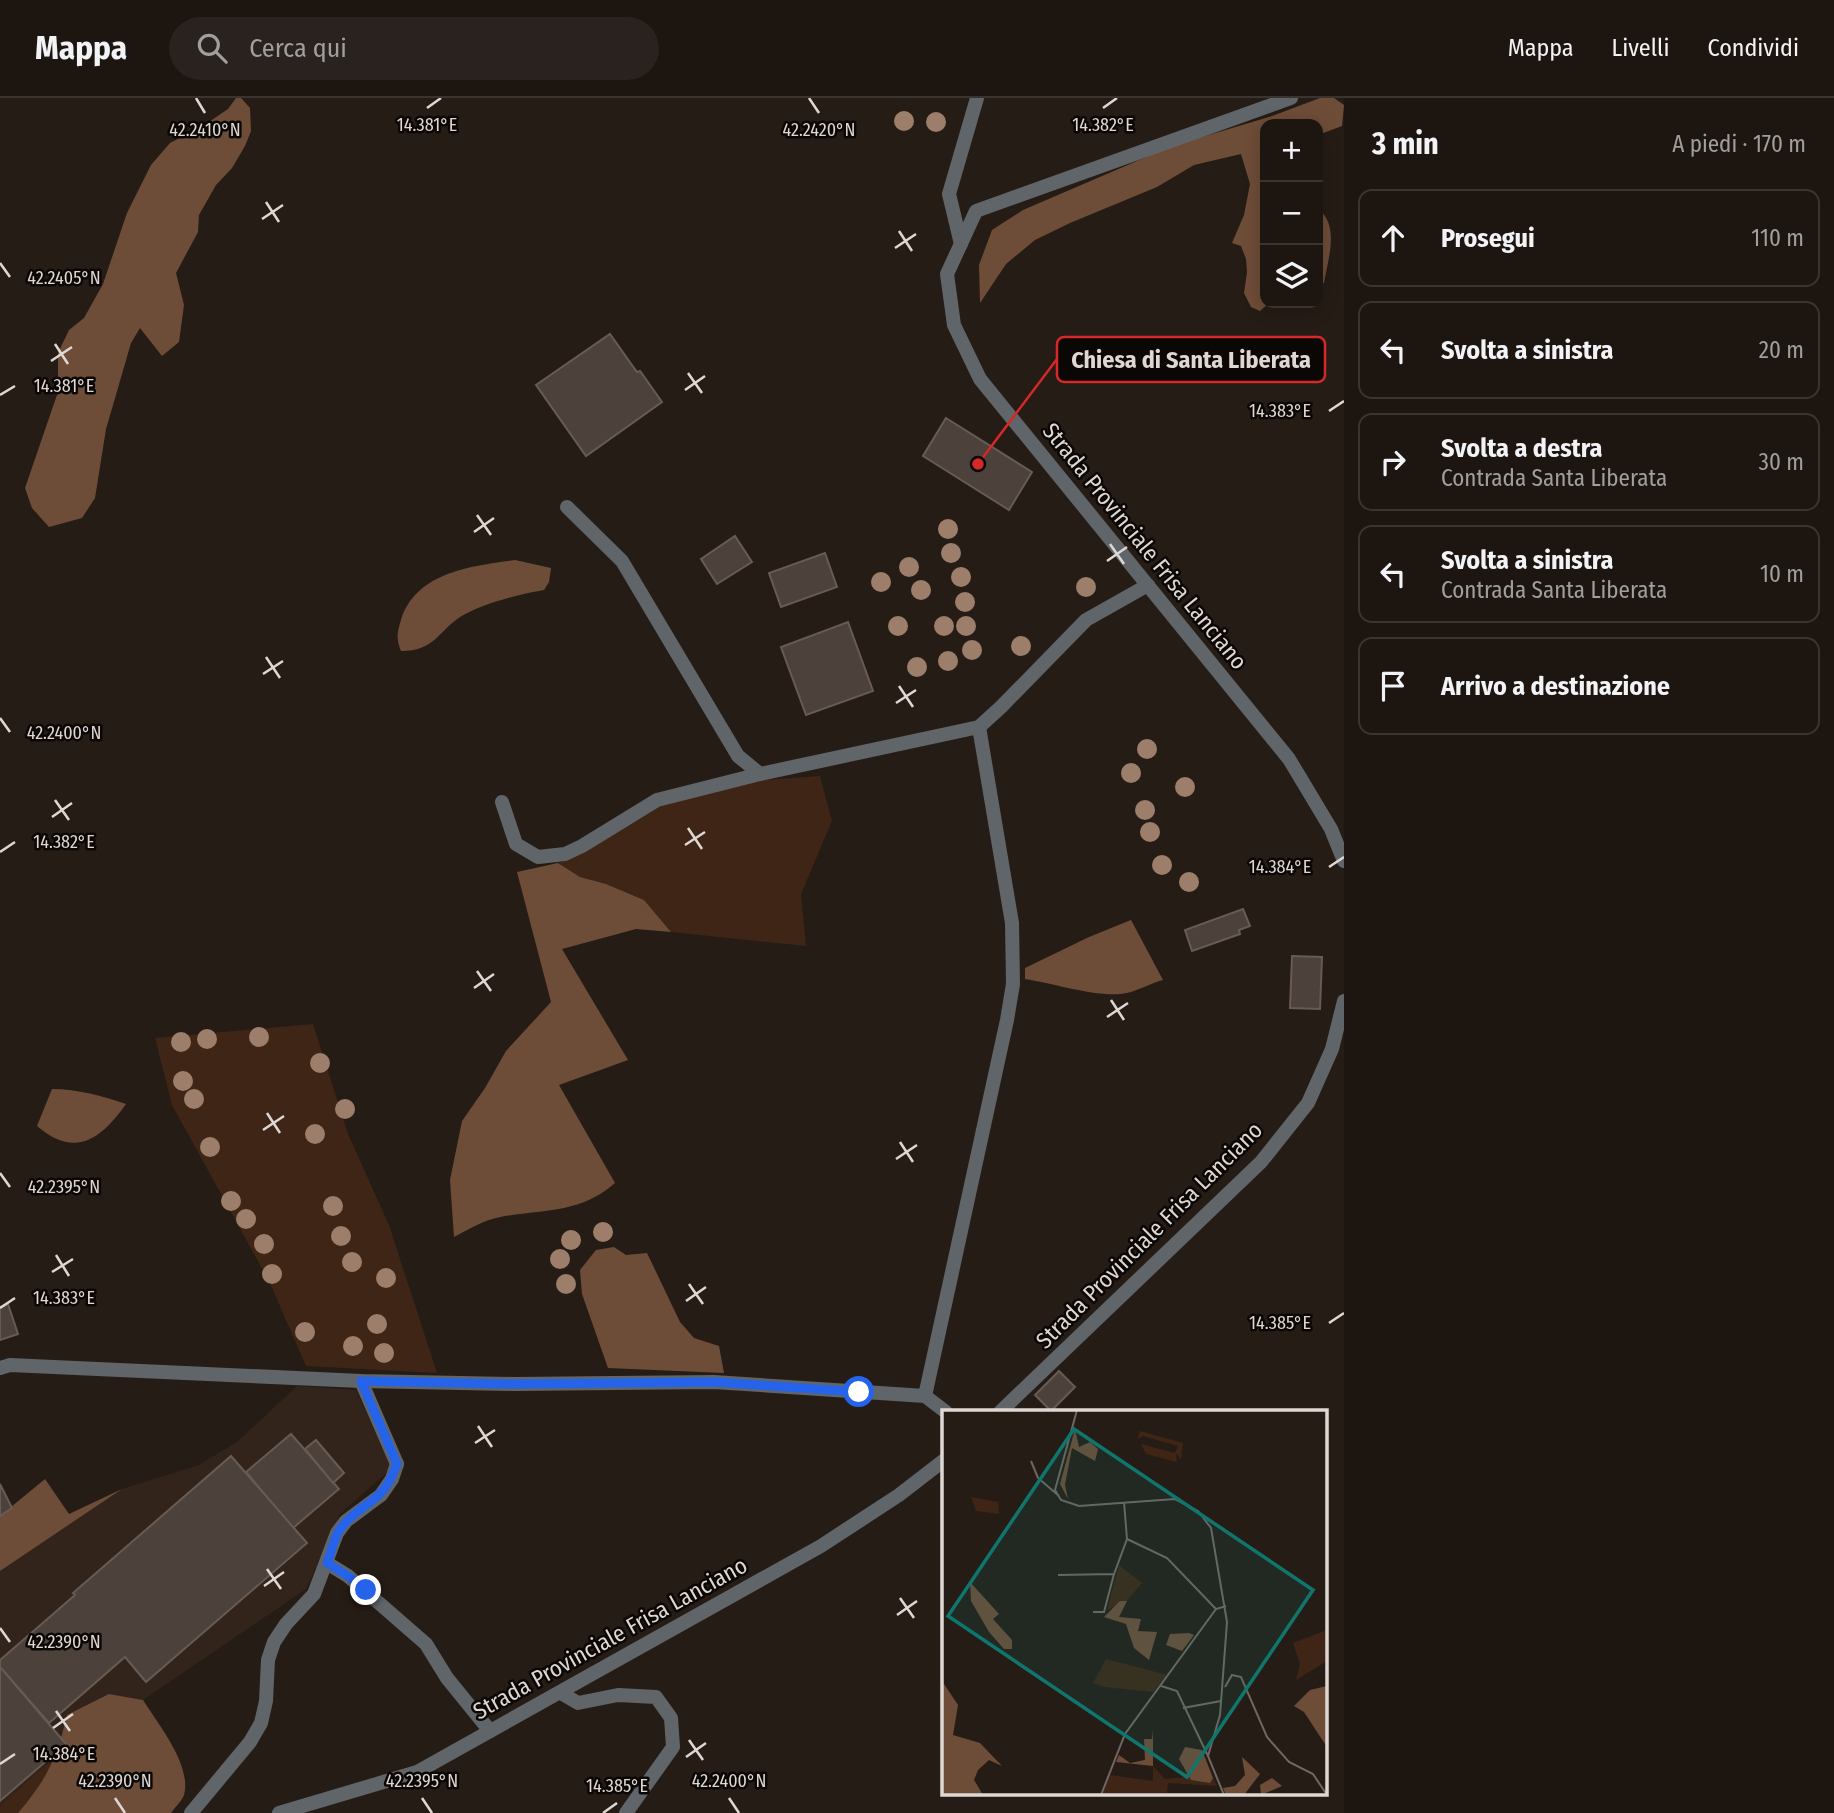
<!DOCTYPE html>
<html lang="it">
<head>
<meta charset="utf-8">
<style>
  body { margin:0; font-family:"Fira Sans Condensed",sans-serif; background:#29221e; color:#f1f3f6 }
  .controls { position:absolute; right:21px; top:21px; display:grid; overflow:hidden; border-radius:14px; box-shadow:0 4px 18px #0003 }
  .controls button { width:63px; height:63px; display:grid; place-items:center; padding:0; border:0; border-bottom:2px solid #3a3430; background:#1c1510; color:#f1f3f6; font:35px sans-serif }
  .stop { position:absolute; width:21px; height:21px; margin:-16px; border:5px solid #2563eb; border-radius:50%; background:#fff }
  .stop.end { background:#2563eb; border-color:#fff; box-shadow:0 2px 7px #0008 }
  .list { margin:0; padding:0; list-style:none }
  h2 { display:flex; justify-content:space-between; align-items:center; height:91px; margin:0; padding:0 28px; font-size:30px }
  h2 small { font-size:23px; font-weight:400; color:#a09f9f }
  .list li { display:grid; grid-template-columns:46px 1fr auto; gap:21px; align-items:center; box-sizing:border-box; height:98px; margin:0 14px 14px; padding:0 14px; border:2px solid #3a3430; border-radius:14px }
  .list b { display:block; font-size:26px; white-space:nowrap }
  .list p { margin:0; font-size:23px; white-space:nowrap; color:#a09f9f }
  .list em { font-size:23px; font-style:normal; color:#a09f9f }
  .icon { flex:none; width:38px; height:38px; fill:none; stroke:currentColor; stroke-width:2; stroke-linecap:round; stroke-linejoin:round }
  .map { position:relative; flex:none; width:1344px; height:1715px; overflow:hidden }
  header { display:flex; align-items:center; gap:42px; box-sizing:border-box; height:98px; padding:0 35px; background:#1c1510; border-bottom:2px solid #3a3430 }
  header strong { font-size:33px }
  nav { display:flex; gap:38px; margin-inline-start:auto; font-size:24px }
  .search { width:490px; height:63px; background:#29221e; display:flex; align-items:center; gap:18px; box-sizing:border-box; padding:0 24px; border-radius:38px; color:#a09f9f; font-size:26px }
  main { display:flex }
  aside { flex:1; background:#1c1510 }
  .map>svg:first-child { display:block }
  .built { fill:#32241b }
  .green { fill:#3e2515 }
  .forest { fill:#6e4d38 }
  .building { fill:#4c413b; stroke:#675b54; stroke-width:2 }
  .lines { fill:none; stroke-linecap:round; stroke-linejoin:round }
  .service { stroke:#606569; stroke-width:14 }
  .minor { stroke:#606569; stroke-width:14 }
  .tertiary { stroke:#606569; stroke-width:14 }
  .tree { fill:#9d7e6b }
  .route { stroke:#2563eb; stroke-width:9 }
  .ticks { fill:none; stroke:#ded7d3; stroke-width:2.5 }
  .labels { text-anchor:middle; stroke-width:5; stroke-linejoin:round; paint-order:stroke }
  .street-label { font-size:23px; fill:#ded7d3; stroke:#0b0705 }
  .inset-road { fill:none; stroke:#706762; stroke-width:2 }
  .view { fill:#0f766e; fill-opacity:0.15; stroke:#0f766e; stroke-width:3.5 }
  .inset-edge { fill:none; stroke:#ded7d3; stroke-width:3.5 }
  .ticks-label { font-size:18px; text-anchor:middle; fill:#ded7d3; stroke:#0b0705; stroke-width:5; stroke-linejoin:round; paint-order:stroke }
  .leader { fill:none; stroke:#d62828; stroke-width:2.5 }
  .callout-dot { fill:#d62828; stroke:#0b0705; stroke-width:2.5 }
  .callout { fill:#0b0705; stroke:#d62828; stroke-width:2.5 }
  .callout-label { font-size:24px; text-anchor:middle; font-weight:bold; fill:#ded7d3 }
</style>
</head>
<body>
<header>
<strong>Mappa</strong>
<div class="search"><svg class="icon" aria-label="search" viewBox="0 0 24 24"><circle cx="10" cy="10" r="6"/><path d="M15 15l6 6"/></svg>Cerca qui</div>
<nav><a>Mappa</a><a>Livelli</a><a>Condividi</a></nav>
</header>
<main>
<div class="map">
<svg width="1344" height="1715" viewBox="0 0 1344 1715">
  <rect width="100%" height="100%" fill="#261c16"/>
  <polygon class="built" points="297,1288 356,1292 392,1370 340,1416 306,1491 143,1602 109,1596 59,1652 56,1658 0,1708 0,1473 122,1391 199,1367 237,1344"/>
  <g class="green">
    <polygon points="820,678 832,723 801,796 806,848 671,834 644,802 606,786 580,779 558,765 588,752 671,702 751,683"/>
    <polygon points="313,926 348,1036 389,1127 437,1275 306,1268 269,1183 172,1007 155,940"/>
    <polygon points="56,1658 40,1689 18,1715 0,1715 0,1708"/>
  </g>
  <g class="forest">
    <polygon points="236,0 241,0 250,10 251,33 245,48 232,70 216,87 199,117 198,134 176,175 184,207 179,244 162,258 140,230 131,245 106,331 95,400 82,420 49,429 32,410 25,390 58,294 58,255 69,232 84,220 103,186 127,115 151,67 170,45 206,26 228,11"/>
    <polygon points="1320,0 1334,0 1344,7 1342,28 1318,37 1318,26 1265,26 1265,205 1269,205 1260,213 1251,209 1244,195 1247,174 1246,161 1241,148 1232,145 1244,117 1250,86 1241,56 1194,67 1157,89 1070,125 1035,142 1006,166 980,205 979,167 992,132 1023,112 1172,48 1269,19"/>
    <path d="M 1318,111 C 1340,127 1328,161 1324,185 L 1318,188 Z"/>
    <path d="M 515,462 L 551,470 L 549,484 L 544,492 C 520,496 480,506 460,519 C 437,535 434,553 401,553 C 396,540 397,535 401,522 C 416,474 471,468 515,462 Z"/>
    <path d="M 558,765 L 580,779 L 606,786 L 644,802 L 671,834 L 636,831 L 562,851 L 628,962 L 559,987 L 615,1085 C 580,1116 543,1111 500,1119 C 484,1122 469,1131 454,1139 L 450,1082 L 462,1023 L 485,990 L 506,953 L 551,904 L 517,774 Z"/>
    <path d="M 1131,822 L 1163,882 C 1151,885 1137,893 1127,895 C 1101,901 1053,885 1025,881 L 1025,870 L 1089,839 Z"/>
    <path d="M 52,991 C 78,991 102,998 126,1006 C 101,1041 75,1061 37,1028 Z"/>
    <polygon points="614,1149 626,1157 647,1155 680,1224 694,1240 719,1248 724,1275 608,1270 582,1196 580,1172 596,1152"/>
    <polygon points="45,1381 69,1416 122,1391 0,1473 0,1418"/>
    <path d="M 109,1596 L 143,1602 C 158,1626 192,1667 184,1697 C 182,1703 174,1710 171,1715 L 18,1715 C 47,1681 57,1660 67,1617 Z"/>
  </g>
  <g class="building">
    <polygon points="610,236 637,274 640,273 662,304 586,358 536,287"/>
    <polygon points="946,320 1032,374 1009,412 923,358"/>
    <polygon points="735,438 752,464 717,486 701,461"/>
    <polygon points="825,455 837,489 781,509 769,475"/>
    <polygon points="848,524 873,593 806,617 781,549"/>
    <polygon points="1243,811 1250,828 1239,832 1240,836 1192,853 1185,832"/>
    <polygon points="1292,858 1322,859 1320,911 1290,910"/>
    <polygon points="8,1206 18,1236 0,1242 0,1209"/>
    <polygon points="1059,1273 1075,1289 1051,1313 1035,1297"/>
    <polygon points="291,1336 339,1391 293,1430 246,1374"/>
    <polygon points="316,1342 344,1375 333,1385 305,1351"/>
    <polygon points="231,1358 307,1445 146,1584 125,1559 49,1625 0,1569 0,1562 75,1497 73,1495"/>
    <polygon points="0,1386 12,1410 0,1418"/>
    <polygon points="0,1569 66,1646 0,1703"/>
  </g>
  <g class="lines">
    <g class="service">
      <polyline points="961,146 949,96 977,0"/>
      <polyline points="361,1283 397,1366"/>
    </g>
    <g class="minor">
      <polyline points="567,409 622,463 738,658 760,676 979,629 1001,609 1086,522 1148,487"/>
      <polyline points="502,704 516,746 538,759 565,756 582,748 657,702 760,676"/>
      <polyline points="0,1270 10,1267 361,1283 515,1286 714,1284 925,1298 946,1314"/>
      <polyline points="925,1298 1007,922 1013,886 1012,825 979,629"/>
      <polyline points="327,1465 348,1478 426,1546 447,1580 490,1633"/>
      <polyline points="561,1595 578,1605 618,1597 656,1599 671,1620 673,1649 626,1715"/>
      <polyline points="191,1715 250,1644 261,1625 266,1603 268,1562 274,1544 286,1526 314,1496 337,1435 346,1423 381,1397 392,1381 397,1366"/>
    </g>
    <g class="tertiary">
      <polyline points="1291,0 976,113 947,176 954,227 980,281 1289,661 1331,731 1344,763"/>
      <polyline points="1000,1314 1261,1064 1308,1005 1332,951 1344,903"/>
      <polyline points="279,1715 417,1674 821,1448 899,1397 943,1363"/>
    </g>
  </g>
  <g class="tree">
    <circle cx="904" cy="23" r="10"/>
    <circle cx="936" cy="24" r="10"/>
    <circle cx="948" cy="431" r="10"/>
    <circle cx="951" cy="455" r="10"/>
    <circle cx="909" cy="469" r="10"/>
    <circle cx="961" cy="479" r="10"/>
    <circle cx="881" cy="484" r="10"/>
    <circle cx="1086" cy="489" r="10"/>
    <circle cx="921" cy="492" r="10"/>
    <circle cx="965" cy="504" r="10"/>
    <circle cx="898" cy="528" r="10"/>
    <circle cx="944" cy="528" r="10"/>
    <circle cx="966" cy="528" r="10"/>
    <circle cx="1021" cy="548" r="10"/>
    <circle cx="972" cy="552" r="10"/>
    <circle cx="948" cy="563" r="10"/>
    <circle cx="917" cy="569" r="10"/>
    <circle cx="1147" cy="651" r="10"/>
    <circle cx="1131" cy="675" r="10"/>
    <circle cx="1185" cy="689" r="10"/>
    <circle cx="1145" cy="712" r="10"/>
    <circle cx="1150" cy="734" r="10"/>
    <circle cx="1162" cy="767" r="10"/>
    <circle cx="1189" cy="784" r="10"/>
    <circle cx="259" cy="939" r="10"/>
    <circle cx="207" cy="941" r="10"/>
    <circle cx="181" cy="944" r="10"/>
    <circle cx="320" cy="965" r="10"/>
    <circle cx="183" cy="983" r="10"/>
    <circle cx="194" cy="1001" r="10"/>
    <circle cx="345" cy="1011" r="10"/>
    <circle cx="315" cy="1036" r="10"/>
    <circle cx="210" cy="1049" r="10"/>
    <circle cx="231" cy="1103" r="10"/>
    <circle cx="333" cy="1108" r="10"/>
    <circle cx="246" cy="1121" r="10"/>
    <circle cx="603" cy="1134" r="10"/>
    <circle cx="341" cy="1138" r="10"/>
    <circle cx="571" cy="1142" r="10"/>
    <circle cx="264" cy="1146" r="10"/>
    <circle cx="560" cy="1161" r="10"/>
    <circle cx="352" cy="1164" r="10"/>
    <circle cx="272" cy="1176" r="10"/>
    <circle cx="386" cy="1180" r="10"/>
    <circle cx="566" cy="1186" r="10"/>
    <circle cx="377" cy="1226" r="10"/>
    <circle cx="305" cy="1234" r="10"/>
    <circle cx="353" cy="1248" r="10"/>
    <circle cx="384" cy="1255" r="10"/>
  </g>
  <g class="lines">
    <path class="route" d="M 366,1492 L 348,1478 L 327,1465 C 333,1451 334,1435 346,1424 C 371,1399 383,1404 397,1366 L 361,1283 L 515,1286 L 714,1284 L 859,1294"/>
  </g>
  <path class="ticks" d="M 196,0 L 205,15M 809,0 L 819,15M 427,10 L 441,0M 1103,10 L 1117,0M 266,104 L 279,124M 262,121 L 283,107M 899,133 L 912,153M 895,150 L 916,136M 0,165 L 10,179M 55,246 L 68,266M 51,263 L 72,249M 688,275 L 702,295M 685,292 L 705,278M 0,297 L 15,288M 1329,313 L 1344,303M 477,417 L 491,437M 474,434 L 494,420M 1110,446 L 1124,466M 1107,463 L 1127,449M 266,559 L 280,580M 263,576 L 283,563M 899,588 L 913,609M 896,605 L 916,592M 0,620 L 10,634M 55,702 L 69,722M 52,719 L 72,705M 688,730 L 702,751M 685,747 L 705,734M 0,754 L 15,744M 1329,769 L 1344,759M 477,873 L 491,893M 474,890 L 494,876M 1111,902 L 1124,922M 1107,919 L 1128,905M 267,1015 L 280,1035M 263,1032 L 284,1018M 900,1044 L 913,1064M 896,1061 L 917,1047M 0,1075 L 10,1089M 56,1157 L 69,1178M 52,1174 L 73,1161M 689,1186 L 703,1206M 686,1203 L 706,1189M 0,1210 L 15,1200M 1329,1225 L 1344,1215M 478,1328 L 492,1349M 475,1345 L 495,1332M 267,1471 L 281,1491M 264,1488 L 284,1474M 900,1500 L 914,1520M 897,1517 L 917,1503M 0,1530 L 10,1544M 56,1613 L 70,1633M 53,1630 L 73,1616M 689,1642 L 703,1662M 686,1659 L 706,1645M 0,1666 L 15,1656M 115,1700 L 125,1715M 422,1700 L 432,1715M 729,1700 L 739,1715M 603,1715 L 617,1705"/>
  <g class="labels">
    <g class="street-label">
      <text transform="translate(1145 448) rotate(51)" y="8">Strada Provinciale Frisa Lanciano</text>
      <text transform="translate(1149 1137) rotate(-45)" y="8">Strada Provinciale Frisa Lanciano</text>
      <text transform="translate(610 1540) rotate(-29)" y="8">Strada Provinciale Frisa Lanciano</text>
    </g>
  </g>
  <g transform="translate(942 1312)">
    <rect width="385" height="385" fill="#261c16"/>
    <path d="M 198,21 L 241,33 L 239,50 L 234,43 L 235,52 L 204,44 L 199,34 L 233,43 L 236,36 L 201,26 L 195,29 ZM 29,87 L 56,92 L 57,104 L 34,101 ZM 177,155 L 200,173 L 185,191 L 165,200 ZM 385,220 L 385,251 L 354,270 L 358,254 L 351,233 ZM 164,249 L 199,258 L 225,265 L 211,282 L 162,277 L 151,273 ZM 242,354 L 271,368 L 275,376 L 226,373 L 225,385 L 160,385 L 168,365 L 211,371 L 211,356 L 223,369 L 244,367 Z" fill="#3e2515"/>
    <path d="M 133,19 L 137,37 L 148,32 L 156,39 L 153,51 L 130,38 L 123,75 L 126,89 L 118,74 ZM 28,172 L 57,204 L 51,209 L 70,230 L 70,239 L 62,239 L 47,222 L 29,191 ZM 178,191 L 185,191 L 177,207 L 199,209 L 196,221 L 215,222 L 207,250 L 192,238 L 184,214 L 162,207 ZM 228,224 L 247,223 L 252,225 L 240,241 L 224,235 ZM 0,271 L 16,295 L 11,325 L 38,333 L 60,356 L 47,350 L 36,360 L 32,370 L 41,385 L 0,385 ZM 385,276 L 385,337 L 362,302 L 352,296 L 368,280 ZM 211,320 L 211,356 L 174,352 L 177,345 L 188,353 L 203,350 L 202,329 L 210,329 ZM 243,337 L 260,340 L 271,368 L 268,373 L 249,370 L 237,349 ZM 300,347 L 318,364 L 302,385 L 284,385 L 281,378 L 293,376 L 303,365 ZM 330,368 L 340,376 L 319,385 L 318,375 Z" fill="#6e4d38"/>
    <path class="inset-road" d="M 135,0 L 113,80 L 119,90 L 137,96 L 233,89 L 256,101 L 269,118 L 285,212 L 278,305 L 266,346 L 282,385M 89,51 L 96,68 L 117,86M 185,129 L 225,148 L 274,199M 116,165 L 172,164 L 185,129 L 182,92M 151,202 L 162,202 L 172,164M 219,276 L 235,281 L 266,346M 283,277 L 290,265 L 299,267 L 325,327 L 347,352 L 371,364 L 385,385M 241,298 L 279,291M 159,385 L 183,324 L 274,199 L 284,196"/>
    <path class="view" d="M 132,19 L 371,180 L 245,367 L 6,206 Z"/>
    <rect width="385" height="385" class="inset-edge"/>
  </g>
  <g class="ticks-label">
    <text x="1103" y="33">14.382°E</text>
    <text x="427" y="33">14.381°E</text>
    <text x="819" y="38">42.2420°N</text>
    <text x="205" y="38">42.2410°N</text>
    <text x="64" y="186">42.2405°N</text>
    <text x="64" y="294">14.381°E</text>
    <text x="1280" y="319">14.383°E</text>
    <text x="64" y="641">42.2400°N</text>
    <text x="64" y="750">14.382°E</text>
    <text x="1280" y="775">14.384°E</text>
    <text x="64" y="1095">42.2395°N</text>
    <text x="64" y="1206">14.383°E</text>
    <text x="1280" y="1231">14.385°E</text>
    <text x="64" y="1550">42.2390°N</text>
    <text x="64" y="1662">14.384°E</text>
    <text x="115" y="1689">42.2390°N</text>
    <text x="422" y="1689">42.2395°N</text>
    <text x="729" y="1689">42.2400°N</text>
    <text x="617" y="1694">14.385°E</text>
  </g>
  <path class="leader" d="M978 366L1057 261"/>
  <circle class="callout-dot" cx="978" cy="366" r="7"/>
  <rect class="callout" x="1057" y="239" width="268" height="45" rx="7"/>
  <g class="callout-label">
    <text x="1191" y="270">Chiesa di Santa Liberata</text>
  </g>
</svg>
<div class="controls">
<button>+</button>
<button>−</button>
<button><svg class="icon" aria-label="layers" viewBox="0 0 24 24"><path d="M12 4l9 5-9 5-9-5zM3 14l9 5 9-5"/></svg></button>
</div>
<div class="stop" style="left:859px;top:1294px"></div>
<div class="stop end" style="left:366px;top:1492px"></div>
</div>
<aside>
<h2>3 min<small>A piedi · 170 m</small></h2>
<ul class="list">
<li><svg class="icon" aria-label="ahead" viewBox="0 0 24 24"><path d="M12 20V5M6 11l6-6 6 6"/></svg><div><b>Prosegui</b></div><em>110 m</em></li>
<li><svg class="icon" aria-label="left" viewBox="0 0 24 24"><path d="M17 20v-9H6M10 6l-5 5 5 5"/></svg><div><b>Svolta a sinistra</b></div><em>20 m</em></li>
<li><svg class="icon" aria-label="right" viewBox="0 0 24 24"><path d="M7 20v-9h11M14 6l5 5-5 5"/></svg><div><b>Svolta a destra</b><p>Contrada Santa Liberata</p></div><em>30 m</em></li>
<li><svg class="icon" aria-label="left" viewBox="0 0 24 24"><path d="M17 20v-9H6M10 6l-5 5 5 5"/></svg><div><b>Svolta a sinistra</b><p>Contrada Santa Liberata</p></div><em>10 m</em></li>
<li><svg class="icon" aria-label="arrive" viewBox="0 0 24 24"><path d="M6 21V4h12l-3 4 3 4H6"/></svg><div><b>Arrivo a destinazione</b></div></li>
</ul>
</aside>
</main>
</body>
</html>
